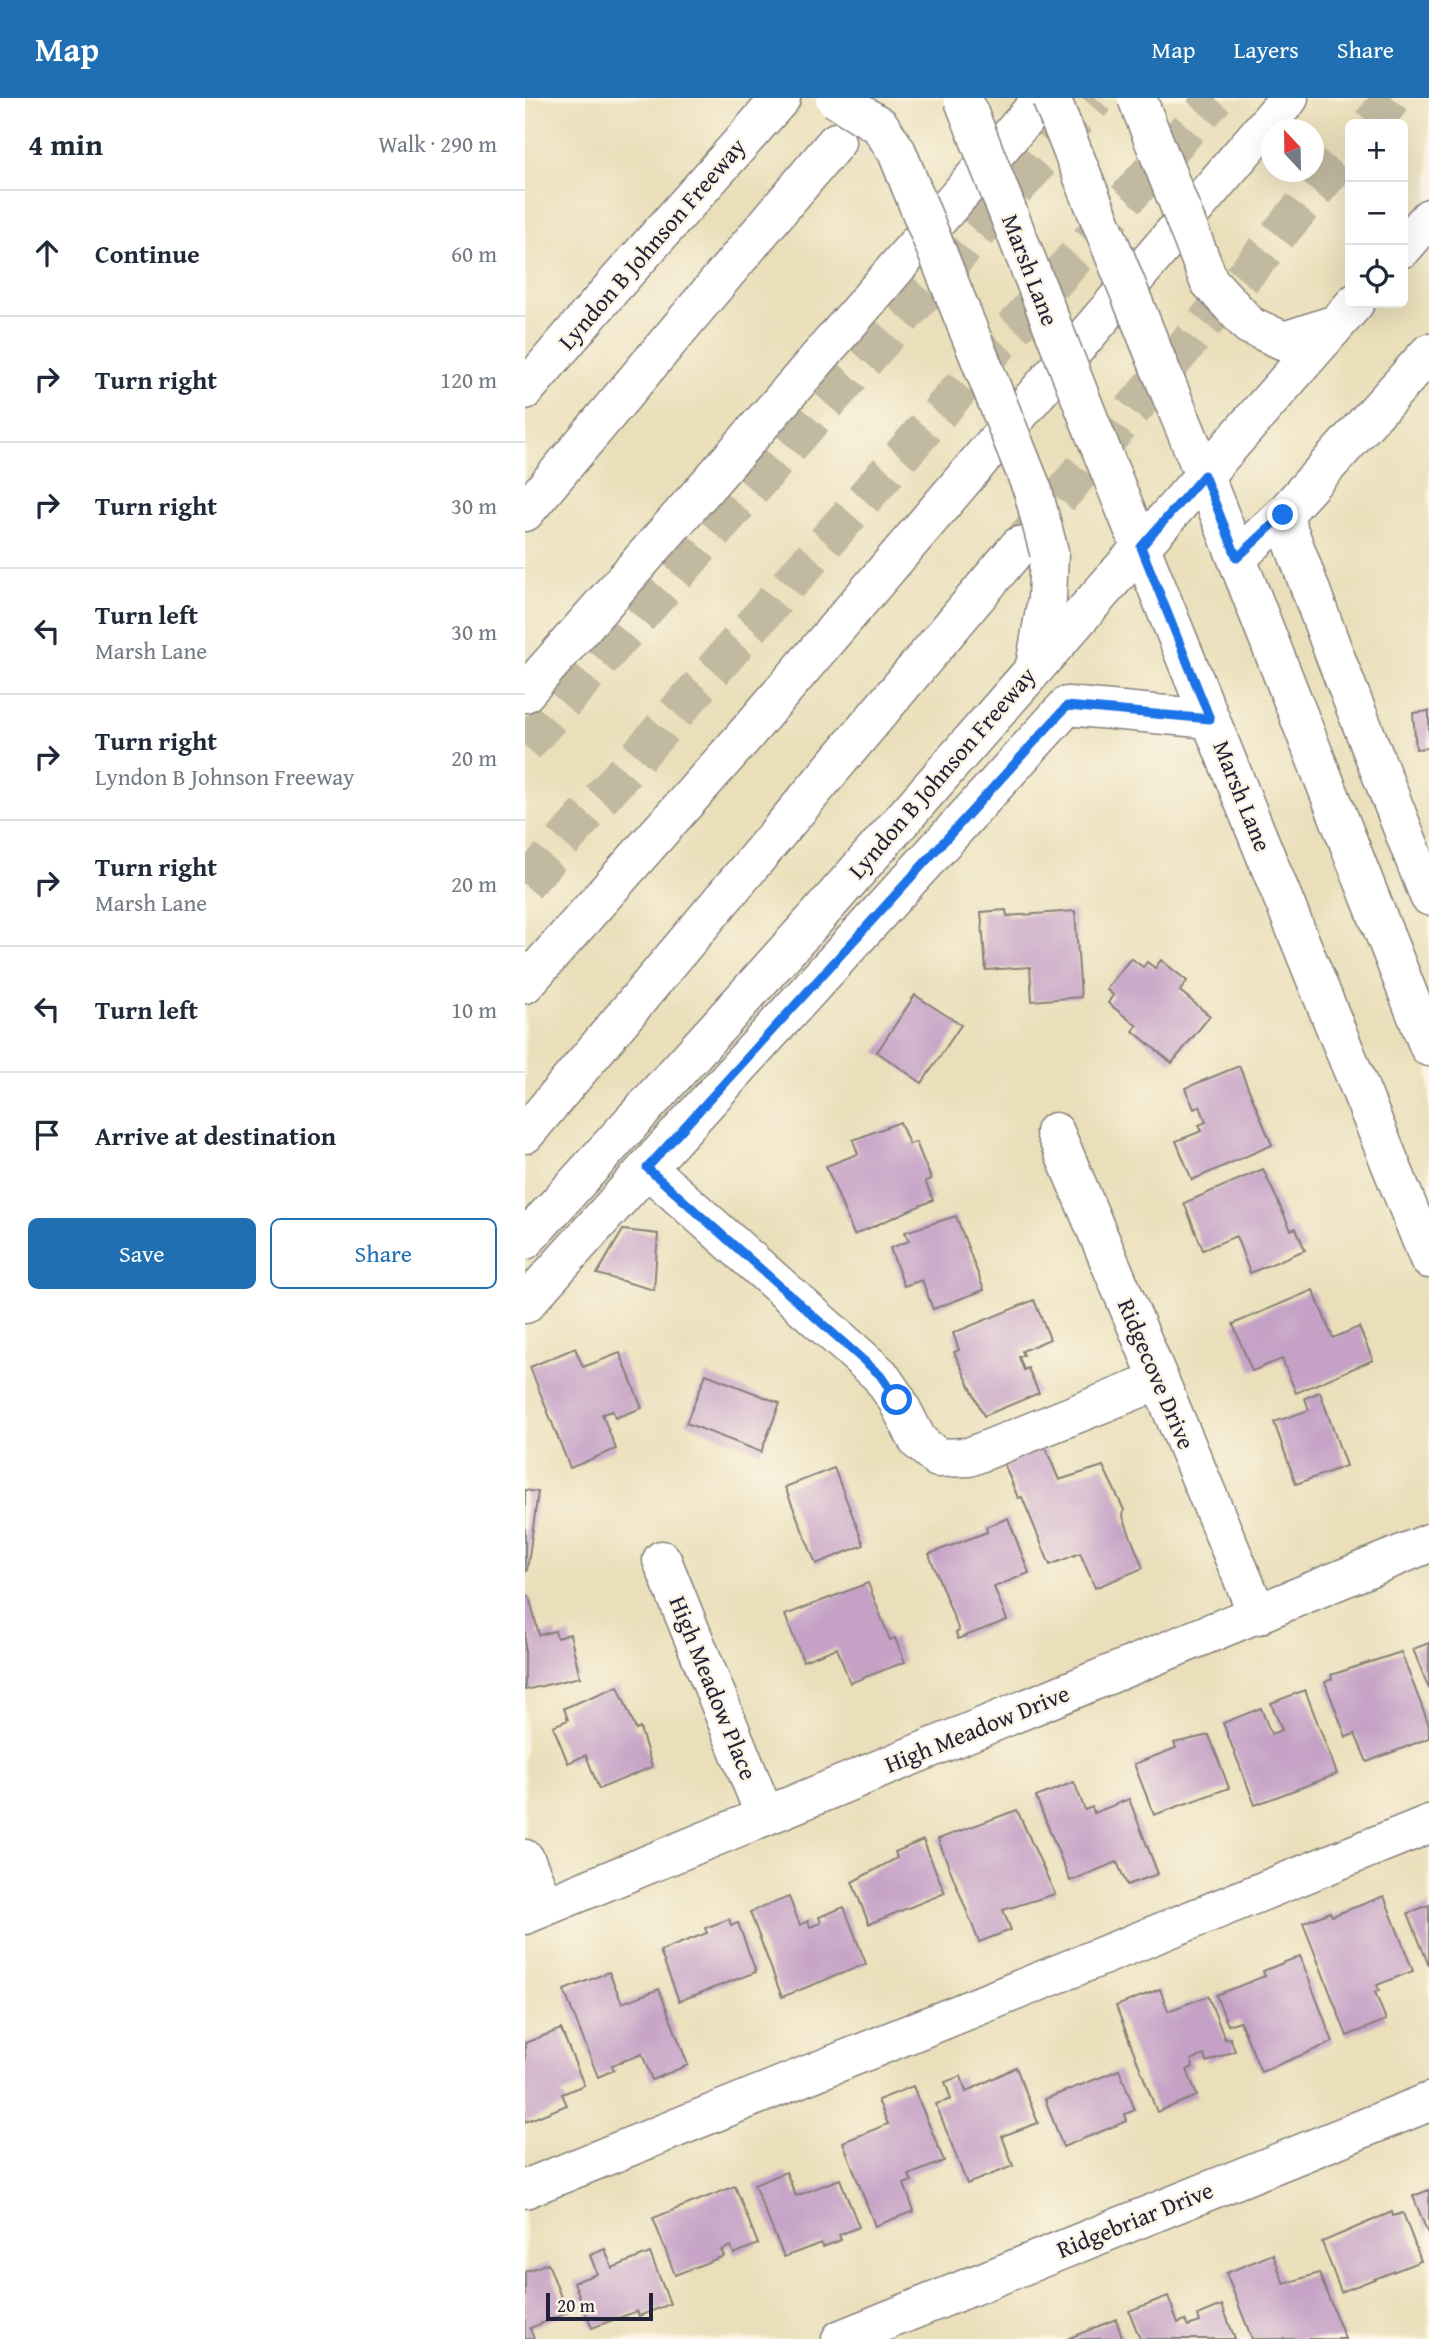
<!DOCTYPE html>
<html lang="en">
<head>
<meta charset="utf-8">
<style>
  body { margin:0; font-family:"Gentium Book Plus",serif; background:#f6f6f7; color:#1f2937 }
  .controls { position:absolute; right:21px; top:21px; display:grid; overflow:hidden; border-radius:10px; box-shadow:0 7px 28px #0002 }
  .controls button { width:63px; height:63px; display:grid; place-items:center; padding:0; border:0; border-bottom:2px solid #e0e1e3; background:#fff; color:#1f2937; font:35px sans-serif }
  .compass { position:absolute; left:736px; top:21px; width:63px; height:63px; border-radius:50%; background:#fff; box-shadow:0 7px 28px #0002; rotate:338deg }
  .scale { position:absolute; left:21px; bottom:18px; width:107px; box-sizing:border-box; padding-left:7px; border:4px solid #22223b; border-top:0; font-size:19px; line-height:24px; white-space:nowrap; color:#22223b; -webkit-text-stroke:5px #fcf5e5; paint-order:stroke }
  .stop { position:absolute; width:21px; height:21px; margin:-16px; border:5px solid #1a73e8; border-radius:50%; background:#fff }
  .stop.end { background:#1a73e8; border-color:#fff; box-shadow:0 2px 7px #0008 }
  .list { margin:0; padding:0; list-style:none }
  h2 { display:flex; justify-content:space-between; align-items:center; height:91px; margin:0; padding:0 28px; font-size:30px }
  h2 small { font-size:23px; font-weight:400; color:#747a83 }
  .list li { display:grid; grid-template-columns:46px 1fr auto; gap:21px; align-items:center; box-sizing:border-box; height:126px; padding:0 28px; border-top:2px solid #e0e1e3 }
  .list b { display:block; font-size:26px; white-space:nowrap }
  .list p { margin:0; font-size:23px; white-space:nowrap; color:#747a83 }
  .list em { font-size:23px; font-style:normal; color:#747a83 }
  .actions { display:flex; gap:14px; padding:21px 28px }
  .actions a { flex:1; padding:16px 0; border:2px solid #1f6fb2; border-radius:10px; text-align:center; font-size:24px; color:#1f6fb2 }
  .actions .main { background:#1f6fb2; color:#fff }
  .icon { flex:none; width:38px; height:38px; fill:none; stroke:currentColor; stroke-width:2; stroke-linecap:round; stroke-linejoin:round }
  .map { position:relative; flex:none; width:904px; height:2241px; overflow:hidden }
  header { display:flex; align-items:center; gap:42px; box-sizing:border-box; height:98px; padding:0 35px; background:#1f6fb2; color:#fff }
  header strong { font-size:33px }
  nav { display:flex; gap:38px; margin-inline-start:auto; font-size:24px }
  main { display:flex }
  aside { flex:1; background:#fff }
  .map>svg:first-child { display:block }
  .building { fill:#c5a1c6 }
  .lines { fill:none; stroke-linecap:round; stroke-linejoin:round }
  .highway-tunnel { stroke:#c2b9a1; stroke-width:38; stroke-dasharray:38 19; stroke-linecap:butt }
  .minor-casing { stroke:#86807a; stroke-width:41 }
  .major-casing { stroke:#86807a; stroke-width:41 }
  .highway-casing { stroke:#86807a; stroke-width:41 }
  .minor { stroke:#fff; stroke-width:38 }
  .major { stroke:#fff; stroke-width:38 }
  .highway { stroke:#fff; stroke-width:38 }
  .major-bridge-casing { stroke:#86807a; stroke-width:41; stroke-linecap:butt }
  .major-bridge { stroke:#fff; stroke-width:38 }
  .route { stroke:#1a73e8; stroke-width:9 }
  .labels { text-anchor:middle; stroke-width:5; stroke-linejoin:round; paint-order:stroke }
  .street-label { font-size:24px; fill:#22223b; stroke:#fcf5e5 }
</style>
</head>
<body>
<header>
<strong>Map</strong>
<nav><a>Map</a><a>Layers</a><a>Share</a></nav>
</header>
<main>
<aside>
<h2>4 min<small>Walk · 290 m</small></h2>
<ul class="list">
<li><svg class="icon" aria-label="ahead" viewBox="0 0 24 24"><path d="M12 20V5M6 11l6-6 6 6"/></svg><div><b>Continue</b></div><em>60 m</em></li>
<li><svg class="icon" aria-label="right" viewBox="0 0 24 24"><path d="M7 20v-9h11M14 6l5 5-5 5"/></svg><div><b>Turn right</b></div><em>120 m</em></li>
<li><svg class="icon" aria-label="right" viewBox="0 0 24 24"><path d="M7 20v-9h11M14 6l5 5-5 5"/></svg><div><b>Turn right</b></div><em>30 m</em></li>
<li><svg class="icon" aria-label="left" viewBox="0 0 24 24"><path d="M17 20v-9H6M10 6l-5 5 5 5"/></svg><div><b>Turn left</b><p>Marsh Lane</p></div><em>30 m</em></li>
<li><svg class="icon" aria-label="right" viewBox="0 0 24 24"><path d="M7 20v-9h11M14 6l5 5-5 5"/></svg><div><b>Turn right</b><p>Lyndon B Johnson Freeway</p></div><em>20 m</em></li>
<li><svg class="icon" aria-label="right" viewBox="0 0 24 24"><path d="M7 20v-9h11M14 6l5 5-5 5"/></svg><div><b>Turn right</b><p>Marsh Lane</p></div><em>20 m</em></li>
<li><svg class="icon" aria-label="left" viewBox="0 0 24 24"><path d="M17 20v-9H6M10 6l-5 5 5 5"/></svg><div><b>Turn left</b></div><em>10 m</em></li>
<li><svg class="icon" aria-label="arrive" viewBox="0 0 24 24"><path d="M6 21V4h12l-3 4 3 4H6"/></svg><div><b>Arrive at destination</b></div></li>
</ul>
<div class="actions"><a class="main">Save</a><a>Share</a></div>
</aside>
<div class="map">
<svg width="904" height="2241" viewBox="0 0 904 2241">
  <rect width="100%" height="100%" fill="#fcf5e5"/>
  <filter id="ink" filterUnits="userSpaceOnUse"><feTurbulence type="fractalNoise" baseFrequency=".0143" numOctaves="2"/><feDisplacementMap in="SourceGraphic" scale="14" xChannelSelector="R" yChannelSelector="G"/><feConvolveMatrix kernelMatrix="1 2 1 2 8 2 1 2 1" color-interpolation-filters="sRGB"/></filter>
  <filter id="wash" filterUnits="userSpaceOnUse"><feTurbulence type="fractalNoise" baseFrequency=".00686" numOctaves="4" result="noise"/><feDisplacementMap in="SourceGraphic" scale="28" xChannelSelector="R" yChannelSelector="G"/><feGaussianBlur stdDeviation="1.57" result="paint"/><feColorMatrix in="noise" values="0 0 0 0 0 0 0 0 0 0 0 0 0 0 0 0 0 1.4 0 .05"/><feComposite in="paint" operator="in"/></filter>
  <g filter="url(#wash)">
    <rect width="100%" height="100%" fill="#eadfba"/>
    <g id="blocks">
      <g class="building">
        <polygon points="904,613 904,650 891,651 888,615"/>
        <polygon points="481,812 482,818 550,813 556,899 507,903 505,869 461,872 456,814"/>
        <polygon points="606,860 618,869 622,864 630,870 636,862 662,883 655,893 685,918 647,965 608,933 612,928 583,905 588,897 581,891"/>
        <polygon points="390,897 436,927 397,985 352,954"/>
        <polygon points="714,968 747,1047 667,1082 651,1043 677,1033 674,1027 681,1024 675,1008 669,1011 660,990"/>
        <polygon points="375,1024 384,1046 391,1044 406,1081 400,1083 408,1102 329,1137 301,1068 333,1056 328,1042"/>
        <polygon points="738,1071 766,1132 771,1130 780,1152 725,1175 711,1138 678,1152 659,1105"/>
        <polygon points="431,1118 459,1192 408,1211 397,1182 379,1188 365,1150 384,1143 380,1134"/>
        <polygon points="98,1132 133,1136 129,1192 72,1176"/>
        <polygon points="788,1192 808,1240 834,1229 848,1262 771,1295 757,1261 727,1273 708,1226"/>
        <polygon points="509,1202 525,1241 497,1253 499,1257 494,1259 499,1272 503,1270 514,1295 459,1318 429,1254 434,1252 428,1235"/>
        <polygon points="50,1250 58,1269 95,1255 117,1310 90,1320 88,1313 77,1316 91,1351 45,1370 5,1269"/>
        <polygon points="181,1276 255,1305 236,1354 161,1325"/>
        <polygon points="795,1294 821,1368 771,1386 749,1324 784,1312 780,1300"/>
        <polygon points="519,1346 534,1382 578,1368 599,1412 598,1419 618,1470 570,1490 555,1455 525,1467 497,1399 493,1400 478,1363"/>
        <polygon points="309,1370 339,1447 291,1466 260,1389"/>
        <polygon points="0,1392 13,1394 2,1473 0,1473"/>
        <polygon points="483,1420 504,1475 469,1489 482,1522 433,1541 431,1535 434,1533 404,1456 462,1434 461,1429"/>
        <polygon points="343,1485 365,1542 370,1540 380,1564 325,1585 312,1550 278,1563 260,1517"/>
        <polygon points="4,1498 14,1537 30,1533 32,1540 45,1536 55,1579 0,1592 0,1499"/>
        <polygon points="904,1545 904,1591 888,1551"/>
        <polygon points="876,1554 904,1627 904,1640 842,1664 830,1636 821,1639 800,1584 807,1581 806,1577"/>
        <polygon points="93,1588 111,1632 115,1630 127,1669 74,1691 61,1657 43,1665 28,1628 43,1622 39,1610"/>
        <polygon points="780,1592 812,1676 730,1707 698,1625 736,1610 746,1636 757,1632 746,1605"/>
        <polygon points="684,1637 704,1690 629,1717 609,1666 651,1650 649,1645"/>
        <polygon points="549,1684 560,1712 567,1709 569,1715 604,1701 633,1776 602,1787 592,1764 545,1783 511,1699"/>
        <polygon points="492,1712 530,1796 478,1812 486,1832 454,1844 413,1741"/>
        <polygon points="398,1742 420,1795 344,1826 327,1784 372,1760 370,1754"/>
        <polygon points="859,1798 888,1873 852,1887 854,1892 850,1894 861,1922 822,1938 778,1825 805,1814 807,1818"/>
        <polygon points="264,1799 275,1827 283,1823 285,1829 296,1825 294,1819 319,1809 341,1866 257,1899 225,1814"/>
        <polygon points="904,1807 904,1868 883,1815"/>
        <polygon points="204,1821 206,1827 213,1825 231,1874 154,1903 135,1853 182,1835 180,1830"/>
        <polygon points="775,1858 808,1944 736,1974 715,1923 703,1927 691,1897 740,1878 738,1873"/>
        <polygon points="84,1874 97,1905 134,1891 163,1967 127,1982 117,1956 87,1967 89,1972 73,1979 39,1892"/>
        <polygon points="635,1891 643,1913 683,1898 700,1941 705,1940 710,1953 682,1964 679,1957 666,1962 668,1969 662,1972 672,1998 632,2014 591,1908"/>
        <polygon points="36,1931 59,1987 37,1996 42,2007 0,2024 0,1945"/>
        <polygon points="491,1969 513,2025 477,2038 488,2068 442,2086 411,2006 426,2001 420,1984 436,1978 441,1994"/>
        <polygon points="594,1972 610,2012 600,2016 602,2023 538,2049 520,2001"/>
        <polygon points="388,1988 419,2063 384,2077 387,2083 379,2086 389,2113 350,2128 318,2044 363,2026 353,2002"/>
        <polygon points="261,2074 271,2098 315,2081 334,2129 314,2137 316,2142 298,2149 296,2145 259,2159 229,2087"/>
        <polygon points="210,2088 233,2146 209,2156 206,2148 196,2152 199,2158 150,2177 128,2120"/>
        <polygon points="904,2092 904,2138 888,2098"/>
        <polygon points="867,2114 868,2118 878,2115 896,2163 816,2194 797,2144"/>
        <polygon points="80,2151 87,2170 125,2155 145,2206 114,2218 112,2213 67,2230 49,2184 72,2176 65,2157"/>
        <polygon points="748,2156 759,2186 794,2175 820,2241 727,2241 701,2175"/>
        <polygon points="23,2165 42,2215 5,2230 9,2241 0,2241 0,2174"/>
        <polygon points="643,2198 653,2225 660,2222 663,2228 675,2224 673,2217 697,2207 710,2241 615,2241 604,2213"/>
        <polygon points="591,2221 598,2241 542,2241"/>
      </g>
    </g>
  </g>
  <g filter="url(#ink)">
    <use href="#blocks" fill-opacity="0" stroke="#86807a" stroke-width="2"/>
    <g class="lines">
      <g class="highway-tunnel">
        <polyline points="846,26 868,0"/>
        <polyline points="497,444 825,51"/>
        <polyline points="0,648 571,0"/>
        <polyline points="0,787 690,0"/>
      </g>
      <g class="minor-casing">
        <g id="minor">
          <polyline points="758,417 810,558 904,798"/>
          <polyline points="712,460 758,417 904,255"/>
          <polyline points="530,1034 733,1517"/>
          <polyline points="0,1206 122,1070"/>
          <polyline points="633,1283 444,1359 413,1360 393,1343 372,1302 355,1277 122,1070 542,608 685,621"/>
          <polyline points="137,1462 240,1718"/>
          <polyline points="0,1761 20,1808"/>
          <polyline points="0,1817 904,1445"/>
          <polyline points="0,2091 904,1726"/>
          <polyline points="316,2241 904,2004"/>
        </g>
      </g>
      <g class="major-casing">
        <g id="major">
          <polyline points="878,150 904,120"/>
          <polyline points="724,227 759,243 811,226"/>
          <polyline points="634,268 679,377 904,949"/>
          <polyline points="0,292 86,191 256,0"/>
          <polyline points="569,334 904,1161"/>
          <polyline points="510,568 522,501 524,454"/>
          <polyline points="0,1142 292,819 830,205"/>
        </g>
      </g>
      <g class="highway-casing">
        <g id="highway">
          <polyline points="0,414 311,44"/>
          <polyline points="0,595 251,309 518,0"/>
          <polyline points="0,886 216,642 764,0"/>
          <polyline points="0,1036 494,448"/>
        </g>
      </g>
      <use href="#minor" class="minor"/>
      <use href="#major" class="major"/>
      <use href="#highway" class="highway"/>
      <g class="major-bridge-casing">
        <g id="major-bridge">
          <polyline points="310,0 355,28 372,54 508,393 524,454"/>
          <polyline points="438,0 569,334"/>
          <polyline points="526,0 634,268"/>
          <polyline points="612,0 684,183 724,227"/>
        </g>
      </g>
      <use href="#major-bridge" class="major-bridge"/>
    </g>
  </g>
  <g class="lines" filter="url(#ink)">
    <polyline class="route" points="372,1302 355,1277 122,1070 542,608 685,621 616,449 679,377 712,460 758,417"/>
  </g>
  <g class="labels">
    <g class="street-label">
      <text transform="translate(127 146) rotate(-49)" y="8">Lyndon B Johnson Freeway</text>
      <text transform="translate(505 172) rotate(69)" y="8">Marsh Lane</text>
      <text transform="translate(417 675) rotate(-49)" y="8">Lyndon B Johnson Freeway</text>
      <text transform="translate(717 698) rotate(68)" y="8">Marsh Lane</text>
      <text transform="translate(631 1276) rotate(67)" y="8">Ridgecove Drive</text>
      <text transform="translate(188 1590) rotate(68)" y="8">High Meadow Place</text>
      <text transform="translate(452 1631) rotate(-22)" y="8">High Meadow Drive</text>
      <text transform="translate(610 2122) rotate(-22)" y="8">Ridgebriar Drive</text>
    </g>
  </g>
</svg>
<div class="controls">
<button>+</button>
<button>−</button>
<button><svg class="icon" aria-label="locate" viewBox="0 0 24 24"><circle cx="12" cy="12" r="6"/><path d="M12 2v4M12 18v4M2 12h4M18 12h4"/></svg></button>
</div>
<svg class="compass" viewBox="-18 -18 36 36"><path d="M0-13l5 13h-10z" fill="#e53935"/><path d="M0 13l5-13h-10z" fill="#747a83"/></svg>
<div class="scale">20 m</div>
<div class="stop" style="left:372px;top:1302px"></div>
<div class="stop end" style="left:758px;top:417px"></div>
</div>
</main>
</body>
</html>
